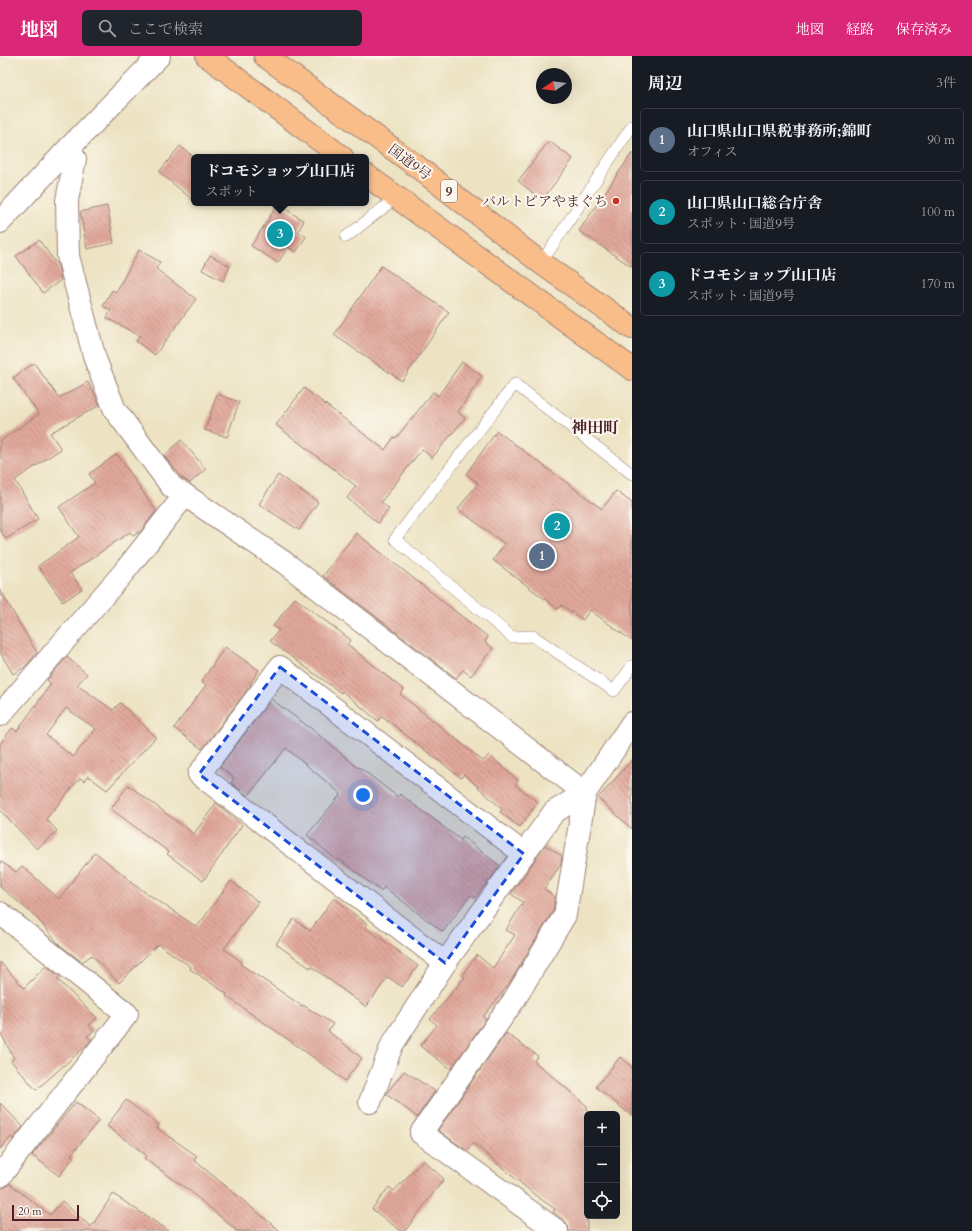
<!DOCTYPE html>
<html lang="ja">
<head>
<meta charset="utf-8">
<style>
  body { margin:0; font-family:Cardo,"Noto Serif JP",serif; background:#20242c; color:#f1f3f6 }
  .controls { position:absolute; right:12px; bottom:12px; display:grid; overflow:hidden; border-radius:6px; box-shadow:0 4px 16px #0002 }
  .controls button { width:36px; height:36px; display:grid; place-items:center; padding:0; border:0; border-bottom:1px solid #363941; background:#171b24; color:#f1f3f6; font:20px sans-serif }
  .compass { position:absolute; left:536px; top:12px; width:36px; height:36px; border-radius:50%; background:#171b24; box-shadow:0 4px 16px #0002; rotate:257deg }
  .scale { position:absolute; left:12px; bottom:10px; width:67px; box-sizing:border-box; padding-left:4px; border:2px solid #4a1f2b; border-top:0; font-size:11px; line-height:14px; white-space:nowrap; color:#4a1f2b; -webkit-text-stroke:3px #fbf7ec; paint-order:stroke }
  .you { position:absolute; left:363px; top:739px; width:14px; height:14px; margin:-10px; border:3px solid #fff; border-radius:50%; background:#1a73e8; box-shadow:0 0 0 6px #1a73e833 }
  .badge { display:grid; place-items:center; width:26px; height:26px; border-radius:50%; background:#db2777; color:#fff; font-size:13px; font-weight:700 }
  .pin { position:absolute; translate:-50% -50%; border:2px solid #fff; box-shadow:0 1px 4px #0006 }
  .popup { position:absolute; left:191px; top:98px; width:178px; height:52px; box-sizing:border-box; display:grid; place-content:center; border-radius:6px; background:#171b24; filter:drop-shadow(0 1px 3px #0005); font-size:13px; white-space:nowrap; color:#9ea1a6 }
  .popup b { font-size:15px; color:#f1f3f6 }
  .popup::after { content:''; position:absolute; left:50%; top:100%; margin-left:-8px; border:8px solid transparent; border-top-color:#171b24 }
  .list { margin:0; padding:0; list-style:none }
  h2 { display:flex; justify-content:space-between; align-items:center; height:52px; margin:0; padding:0 16px; font-size:17px }
  h2 small { font-size:13px; font-weight:400; color:#9ea1a6 }
  .list li { display:grid; grid-template-columns:26px 1fr auto; gap:12px; align-items:center; box-sizing:border-box; height:64px; margin:0 8px 8px; padding:0 8px; border:1px solid #363941; border-radius:6px }
  .list b { display:block; font-size:15px; white-space:nowrap }
  .list p { margin:0; font-size:13px; white-space:nowrap; color:#9ea1a6 }
  .list em { font-size:13px; font-style:normal; color:#9ea1a6 }
  .icon { flex:none; width:22px; height:22px; fill:none; stroke:currentColor; stroke-width:2; stroke-linecap:round; stroke-linejoin:round }
  .map { position:relative; flex:none; width:632px; height:1175px; overflow:hidden }
  header { display:flex; align-items:center; gap:24px; box-sizing:border-box; height:56px; padding:0 20px; background:#db2777; color:#fff }
  header strong { font-size:19px }
  nav { display:flex; gap:22px; margin-inline-start:auto; font-size:14px }
  .search { width:280px; height:36px; background:#20242c; display:flex; align-items:center; gap:10px; box-sizing:border-box; padding:0 14px; border-radius:6px; color:#9ea1a6; font-size:15px }
  main { display:flex }
  aside { flex:1; background:#171b24 }
  .map>svg:first-child { display:block }
  .building { fill:url(#building-back-hatch); fill-rule:evenodd }
  .lines { fill:none; stroke-linecap:round; stroke-linejoin:round }
  .lane-casing { stroke:#9c8177; stroke-width:12 }
  .street-casing { stroke:#9c8177; stroke-width:24 }
  .highway-casing { stroke:#9c8177; stroke-width:24 }
  .lane { stroke:#fff; stroke-width:11 }
  .street { stroke:#fff; stroke-width:22 }
  .highway { stroke:#f8bd89; stroke-width:22 }
  .marked { fill:#1d4ed8; fill-opacity:0.2; stroke:#1d4ed8; stroke-width:3; stroke-dasharray:8 5; stroke-linejoin:round }
  .poi-dot { fill:#c8321e; stroke:#fbf7ec; stroke-width:1.5 }
  .labels { text-anchor:middle; stroke-width:4; stroke-linejoin:round; paint-order:stroke }
  .shield { fill:#fbf7ec; stroke:#7f6065; stroke-width:1 }
  .shield-label { font-size:13px; font-weight:bold; fill:#4a1f2b }
  .street-label { font-size:14px; fill:#4a1f2b; stroke:#fbf7ec }
  .poi-label { font-size:14px; fill:#4a1f2b; stroke:#fbf7ec; text-anchor:end }
  .quarter-label { font-size:16px; font-weight:bold; fill:#4a1f2b; stroke:#fbf7ec }
</style>
</head>
<body>
<header>
<strong>地図</strong>
<div class="search"><svg class="icon" aria-label="search" viewBox="0 0 24 24"><circle cx="10" cy="10" r="6"/><path d="M15 15l6 6"/></svg>ここで検索</div>
<nav><a>地図</a><a>経路</a><a>保存済み</a></nav>
</header>
<main>
<div class="map">
<svg width="632" height="1175" viewBox="0 0 632 1175">
  <defs>
    <pattern id="building-back-hatch" width="6" height="6" patternUnits="userSpaceOnUse"><rect width="6" height="6" fill="#e1a89b"/><path d="M-1 5l2 2M0 0l6 6M5-1l2 2" fill="none" stroke="#b8887f"/></pattern>
  </defs>
  <rect width="100%" height="100%" fill="#fbf7ec"/>
  <filter id="ink" filterUnits="userSpaceOnUse"><feTurbulence type="fractalNoise" baseFrequency=".025" numOctaves="2"/><feDisplacementMap in="SourceGraphic" scale="8" xChannelSelector="R" yChannelSelector="G"/><feConvolveMatrix kernelMatrix="1 2 1 2 8 2 1 2 1" color-interpolation-filters="sRGB"/></filter>
  <filter id="wash" filterUnits="userSpaceOnUse"><feTurbulence type="fractalNoise" baseFrequency=".012" numOctaves="4" result="noise"/><feDisplacementMap in="SourceGraphic" scale="16" xChannelSelector="R" yChannelSelector="G"/><feGaussianBlur stdDeviation="0.9" result="paint"/><feColorMatrix in="noise" values="0 0 0 0 0 0 0 0 0 0 0 0 0 0 0 0 0 1.4 0 .05"/><feComposite in="paint" operator="in"/></filter>
  <g filter="url(#wash)">
    <rect width="100%" height="100%" fill="#ede3c3"/>
    <g id="blocks">
      <g class="building">
        <polygon points="549,85 573,103 542,144 518,125"/>
        <polygon points="180,90 194,101 194,145 159,116"/>
        <polygon points="632,97 632,211 579,175"/>
        <polygon points="278,148 304,165 298,175 306,181 296,196 288,191 278,207 251,190"/>
        <polygon points="107,150 114,187 87,193 80,156"/>
        <polygon points="39,184 58,210 61,224 43,237 16,200"/>
        <polygon points="139,194 160,206 156,213 196,243 155,299 136,285 140,280 107,262 111,254 103,250 112,234 116,236"/>
        <polygon points="210,199 230,210 223,225 202,214"/>
        <polygon points="381,210 449,256 402,325 334,279"/>
        <polygon points="462,306 482,320 458,356 465,362 432,402 422,393 381,446 389,453 378,467 347,442 356,430 276,369 304,332 385,394 394,381 396,382 433,336 438,340"/>
        <polygon points="34,307 59,342 88,326 100,349 50,377 61,393 15,424 38,463 6,483 0,473 0,385 39,358 13,322"/>
        <polygon points="217,338 239,346 227,381 205,374"/>
        <polygon points="497,375 602,453 616,435 632,447 632,585 590,554 583,564 562,549 558,553 493,504 505,488 458,453 478,427 466,418"/>
        <polygon points="181,384 206,413 190,427 182,422 164,400"/>
        <polygon points="117,398 156,455 141,475 133,480 130,476 70,517 82,533 63,546 38,510 79,481 59,451 95,427 89,418"/>
        <polygon points="278,419 318,446 299,474 259,448"/>
        <polygon points="356,477 488,581 485,586 493,592 471,620 463,614 456,622 323,520"/>
        <polygon points="0,534 37,597 25,611 13,618 0,596"/>
        <polygon points="295,542 351,584 347,588 404,634 400,638 483,705 489,699 518,725 515,729 538,746 520,771 500,756 502,753 464,718 461,722 382,660 378,665 342,635 341,637 270,585 279,574 273,570"/>
        <polygon points="225,591 259,614 250,628 251,629 202,693 174,672 206,629 201,626"/>
        <path d="M 67,601 L 87,618 L 77,629 L 113,654 L 120,647 L 156,681 L 107,734 L 88,720 L 84,725 L 80,722 L 46,763 L 57,775 L 37,793 L 0,754 L 0,688 L 12,672 L 17,675 L 51,628 L 47,624 ZM 66,652 L 96,673 L 73,701 L 46,679 Z"/>
        <polygon points="271,643 313,674 358,712 359,711 398,741 400,738 461,784 463,781 500,810 475,842 470,839 443,876 384,831 381,835 339,803 338,805 307,779 341,738 286,692 248,740 231,727 234,722 220,711"/>
        <polygon points="632,704 632,773 598,742"/>
        <polygon points="128,729 194,778 216,747 242,769 203,825 167,798 169,796 111,753"/>
        <polygon points="545,789 562,800 561,808 544,833 555,841 553,855 509,928 483,961 486,963 451,1013 420,990 437,969 430,963 465,921 462,919 477,899 493,912 515,879 506,874 523,846 511,838 519,826 520,826"/>
        <polygon points="95,796 131,825 130,826 197,871 231,825 258,846 224,893 242,906 240,908 302,950 303,949 333,968 328,975 362,1002 345,1025 306,996 226,940 227,938 190,913 191,911 158,888 119,927 92,899 82,906 60,889 34,859 0,831 0,805 16,816 22,810 59,843"/>
        <polygon points="334,842 367,868 365,871 418,910 402,931 388,921 366,951 311,910 310,912 276,888 294,863 310,875"/>
        <polygon points="0,906 24,932 46,910 60,921 57,923 97,962 89,969 94,975 87,980 91,984 87,989 36,1034 11,1005 14,1002 0,976"/>
        <polygon points="506,977 538,1000 534,1005 587,1050 587,1175 569,1175 568,1170 565,1165 553,1156 555,1153 535,1139 473,1087 467,1095 438,1074"/>
        <polygon points="620,1001 632,1011 632,1060 596,1031"/>
        <polygon points="404,1015 435,1035 417,1061 386,1038"/>
        <polygon points="126,1044 159,1069 157,1072 197,1100 194,1104 280,1175 237,1175 190,1135 144,1102 146,1099 107,1070"/>
        <polygon points="76,1046 99,1064 71,1099 74,1101 59,1120 32,1099"/>
        <polygon points="0,1047 23,1071 13,1083 11,1081 0,1093"/>
        <polygon points="423,1104 444,1123 405,1175 401,1175 372,1153 389,1131 394,1135"/>
        <polygon points="10,1128 50,1159 62,1145 91,1171 113,1138 169,1175 0,1175 0,1132 5,1131"/>
      </g>
    </g>
  </g>
  <g filter="url(#ink)">
    <use href="#blocks" fill-opacity="0" stroke="#9c8177" stroke-width="1"/>
    <g class="lines">
      <g class="lane-casing">
        <g id="lane">
          <polyline points="346,181 397,141"/>
          <polyline points="541,207 632,70"/>
          <polyline points="632,418 515,328 395,483 512,581 533,580 614,635 632,610"/>
        </g>
      </g>
      <g class="street-casing">
        <g id="street">
          <polyline points="68,93 75,103 67,144 68,200 95,303 115,354 172,431 185,439 285,507 585,737 554,756 445,907 392,989 370,1046"/>
          <polyline points="0,166 68,93 159,0"/>
          <polyline points="0,659 124,516 185,439"/>
          <polyline points="0,857 127,958 0,1120"/>
          <polyline points="445,907 199,718 280,611 524,798"/>
          <polyline points="557,1175 421,1077 514,944 565,859 585,737 632,667"/>
        </g>
      </g>
      <g class="highway-casing">
        <g id="highway">
          <polyline points="207,0 342,101"/>
          <polyline points="265,0 415,109 541,207 632,272"/>
          <polyline points="366,119 632,313"/>
        </g>
      </g>
      <use href="#lane" class="lane"/>
      <use href="#street" class="street"/>
      <use href="#highway" class="highway"/>
    </g>
  </g>
  <path class="marked" d="M 280,611 L 524,798 L 445,907 L 199,718 Z"/>
  <circle class="poi-dot" cx="616" cy="145" r="4"/>
  <g class="labels">
    <rect class="shield" x="441" y="124" width="16" height="22" rx="3"/>
    <g class="shield-label">
      <text x="449" y="140">9</text>
    </g>
    <g class="street-label">
      <text transform="translate(410 106) rotate(37)" y="5">国道9号</text>
    </g>
    <g class="poi-label">
      <text x="608" y="150">パルトピアやまぐち</text>
    </g>
    <g class="quarter-label">
      <text x="595" y="377">神田町</text>
    </g>
  </g>
</svg>
<div class="controls">
<button>+</button>
<button>−</button>
<button><svg class="icon" aria-label="locate" viewBox="0 0 24 24"><circle cx="12" cy="12" r="6"/><path d="M12 2v4M12 18v4M2 12h4M18 12h4"/></svg></button>
</div>
<svg class="compass" viewBox="-18 -18 36 36"><path d="M0-13l5 13h-10z" fill="#e53935"/><path d="M0 13l5-13h-10z" fill="#9ea1a6"/></svg>
<div class="scale">20 m</div>
<div class="you"></div>
<div class="pin badge" style="left:542px;top:500px;background:#5c6f8a">1</div>
<div class="pin badge" style="left:557px;top:470px;background:#0f9aa8">2</div>
<div class="pin badge" style="left:280px;top:178px;background:#0f9aa8">3</div>
<div class="popup"><b>ドコモショップ山口店</b>スポット</div>
</div>
<aside>
<h2>周辺<small>3件</small></h2>
<ul class="list">
<li><span class="badge" style="background:#5c6f8a">1</span><div><b>山口県山口県税事務所;錦町</b><p>オフィス</p></div><em>90 m</em></li>
<li><span class="badge" style="background:#0f9aa8">2</span><div><b>山口県山口総合庁舎</b><p>スポット · 国道9号</p></div><em>100 m</em></li>
<li><span class="badge" style="background:#0f9aa8">3</span><div><b>ドコモショップ山口店</b><p>スポット · 国道9号</p></div><em>170 m</em></li>
</ul>
</aside>
</main>
</body>
</html>
